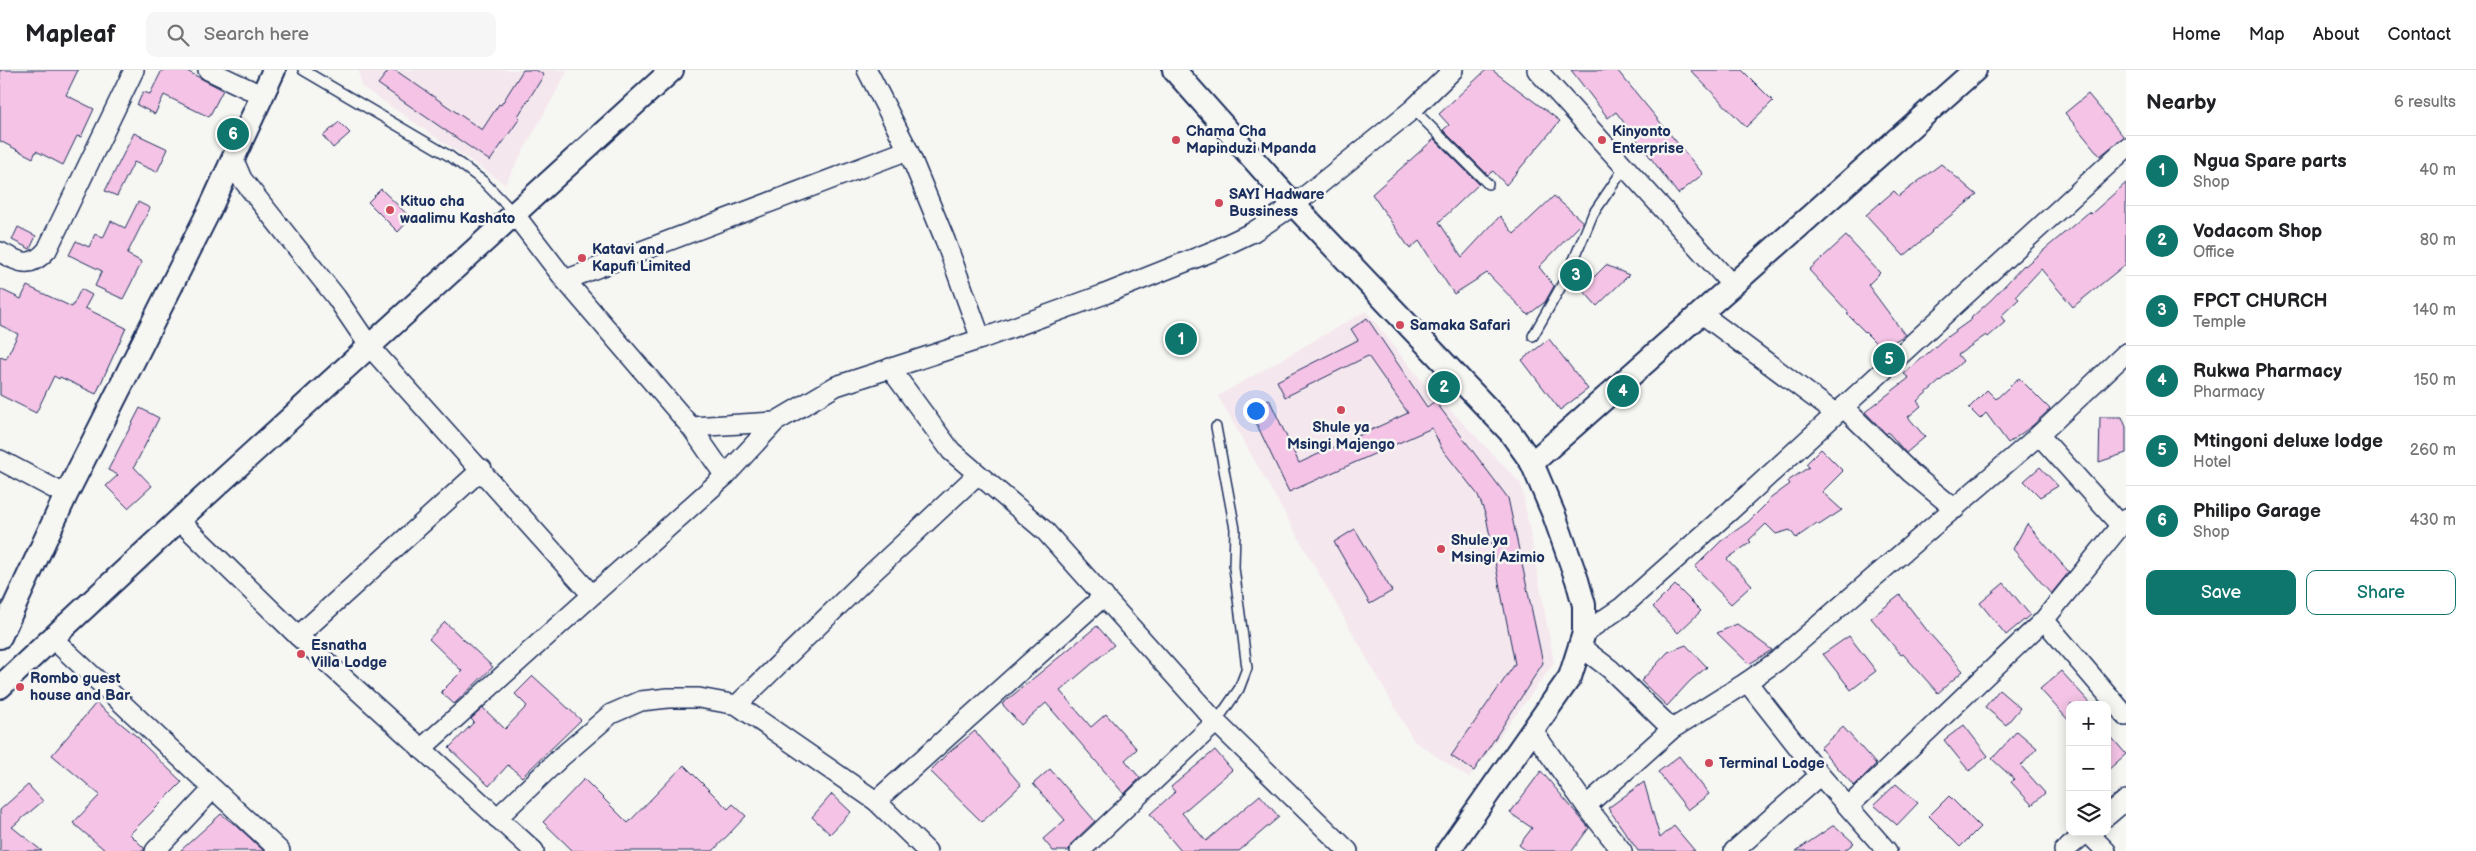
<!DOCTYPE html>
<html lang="en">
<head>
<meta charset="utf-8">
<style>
  body { margin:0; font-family:"Balsamiq Sans",sans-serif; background:#f6f6f6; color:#202124 }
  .controls { position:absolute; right:15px; bottom:15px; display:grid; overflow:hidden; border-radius:10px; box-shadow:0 2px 12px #0003 }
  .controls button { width:45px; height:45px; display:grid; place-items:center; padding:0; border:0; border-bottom:1px solid #e0e0e0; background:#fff; color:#202124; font:25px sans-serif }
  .you { position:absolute; left:1255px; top:340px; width:18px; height:18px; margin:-12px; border:4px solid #fff; border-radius:50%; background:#1a73e8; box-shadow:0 0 0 8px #1a73e833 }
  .badge { display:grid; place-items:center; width:32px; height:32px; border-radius:50%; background:#0f766e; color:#fff; font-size:16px; font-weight:700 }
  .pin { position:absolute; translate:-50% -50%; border:2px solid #fff; box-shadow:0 1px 5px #0006 }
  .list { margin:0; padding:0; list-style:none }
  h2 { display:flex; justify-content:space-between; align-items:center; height:65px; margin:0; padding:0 20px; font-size:21px }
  h2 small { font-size:16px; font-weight:400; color:#757577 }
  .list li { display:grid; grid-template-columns:32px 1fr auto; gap:15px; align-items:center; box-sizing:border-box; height:70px; padding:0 20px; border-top:1px solid #e0e0e0 }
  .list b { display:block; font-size:19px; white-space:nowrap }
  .list p { margin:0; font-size:16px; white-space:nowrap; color:#757577 }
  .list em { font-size:16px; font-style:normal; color:#757577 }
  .actions { display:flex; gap:10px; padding:15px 20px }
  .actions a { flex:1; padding:11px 0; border:1px solid #0f766e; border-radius:10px; text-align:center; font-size:18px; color:#0f766e }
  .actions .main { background:#0f766e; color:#fff }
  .icon { flex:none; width:28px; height:28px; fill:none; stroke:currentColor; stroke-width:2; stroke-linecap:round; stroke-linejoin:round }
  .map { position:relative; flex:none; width:2126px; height:781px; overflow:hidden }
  header { display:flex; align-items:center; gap:30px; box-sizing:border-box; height:70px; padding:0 25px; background:#fff; border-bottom:1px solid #e0e0e0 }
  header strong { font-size:24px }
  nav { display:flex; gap:28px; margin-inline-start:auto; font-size:18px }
  .search { width:350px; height:45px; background:#f6f6f6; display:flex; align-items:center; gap:12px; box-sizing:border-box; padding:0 18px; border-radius:10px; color:#757577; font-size:19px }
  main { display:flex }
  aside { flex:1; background:#fff }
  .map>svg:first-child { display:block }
  .built { fill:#f5e7ee }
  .building { fill:#f4c3e5; stroke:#1b2f5e }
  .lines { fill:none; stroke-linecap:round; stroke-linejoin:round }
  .service-casing { stroke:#1b2f5e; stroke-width:12 }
  .minor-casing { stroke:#1b2f5e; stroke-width:22 }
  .tertiary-casing { stroke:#1b2f5e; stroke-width:26 }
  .service { stroke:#f6f6f2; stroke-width:9 }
  .minor { stroke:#f6f6f2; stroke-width:19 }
  .tertiary { stroke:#f6f6f2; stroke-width:22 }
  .poi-dot { fill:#d1495b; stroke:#f6f6f2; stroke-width:2 }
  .labels { text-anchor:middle; stroke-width:5; stroke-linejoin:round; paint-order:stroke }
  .poi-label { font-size:15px; font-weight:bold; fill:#1b2f5e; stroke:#f6f6f2; text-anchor:start }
</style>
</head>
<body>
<header>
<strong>Mapleaf</strong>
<div class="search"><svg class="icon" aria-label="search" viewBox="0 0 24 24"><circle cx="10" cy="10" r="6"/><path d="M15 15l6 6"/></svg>Search here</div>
<nav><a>Home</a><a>Map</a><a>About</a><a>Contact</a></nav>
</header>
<main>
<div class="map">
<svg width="2126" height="781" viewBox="0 0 2126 781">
  <rect width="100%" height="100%" fill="#f6f6f2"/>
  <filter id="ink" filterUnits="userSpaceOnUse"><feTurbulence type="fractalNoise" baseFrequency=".02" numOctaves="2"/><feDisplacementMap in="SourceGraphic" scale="10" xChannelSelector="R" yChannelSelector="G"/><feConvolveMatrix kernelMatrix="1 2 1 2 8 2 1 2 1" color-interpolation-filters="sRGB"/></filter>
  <g filter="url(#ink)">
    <g class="built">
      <polygon points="359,0 568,0 505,114 361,16"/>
      <polygon points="1366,241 1431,323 1439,328 1521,414 1554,593 1469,708 1414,671 1218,326"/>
    </g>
    <g class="building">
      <polygon points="0,0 78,0 66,25 94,39 81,67 77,66 63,95 36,81 33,88 0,71"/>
      <polygon points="162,0 185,0 223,20 209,47 164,25 155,44 137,35 143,22 150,24"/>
      <polygon points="389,0 395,0 482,60 499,34 501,35 523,0 536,0 544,5 518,46 520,48 490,91 378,14"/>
      <polygon points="1486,0 1492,0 1560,51 1506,115 1493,101 1488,105 1443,60 1449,55 1439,44"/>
      <polygon points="1571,0 1617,0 1703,104 1678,124 1616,42 1608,48"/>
      <polygon points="1690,0 1742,0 1773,31 1746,57"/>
      <polygon points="2088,24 2124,67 2100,86 2065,43"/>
      <polygon points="339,52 350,63 333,78 323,66"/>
      <polygon points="134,63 168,79 157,102 134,92 117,126 105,121"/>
      <polygon points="1434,69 1479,114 1439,152 1462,187 1500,146 1514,164 1554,126 1583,152 1539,197 1554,216 1545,232 1528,245 1487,203 1454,224 1419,171 1410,179 1372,124"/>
      <polygon points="1941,94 1977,125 1931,161 1932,162 1904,186 1866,145 1894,121 1899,126"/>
      <polygon points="2126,113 2126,194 2073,237 2041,199 2016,226 2019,229 2001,246 2005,252 1988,267 1986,265 1958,285 1963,291 1917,331 1921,336 1908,347 1925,367 1906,383 1888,362 1886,364 1865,342 1909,308 1904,304 1944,269 1972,249 1971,248 1992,229 2024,195 2025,196 2089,142 2091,144"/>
      <polygon points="381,119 411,148 398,162 368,132"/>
      <polygon points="138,132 150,138 127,184 142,192 123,229 95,216 102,201 69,185 76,171 89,177 95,164 103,168 111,151 125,158"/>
      <polygon points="18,157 36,166 30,179 12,170"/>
      <polygon points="1846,166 1880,203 1868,215 1905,265 1882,279 1847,244 1849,243 1809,200"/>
      <polygon points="1606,195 1629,205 1597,236 1582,219"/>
      <polygon points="27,216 72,237 81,219 92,225 85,238 126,258 96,324 60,307 59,309 54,306 36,343 0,325 0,287 6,289 18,264 0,255 0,219 21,229"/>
      <polygon points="1367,248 1427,337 1435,331 1508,428 1543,593 1474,701 1451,686 1515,594 1486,446 1478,425 1442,379 1432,358 1289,422 1249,338 1269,329 1299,393 1408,343 1368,286 1285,327 1277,311 1358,270 1351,259"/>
      <polygon points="1549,269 1588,319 1560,340 1522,290"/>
      <polygon points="2019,308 2050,339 2032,356 2008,373 1986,343 1980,349 1969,338 1987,320 1996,329"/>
      <polygon points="140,338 159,348 134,397 152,416 128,438 106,416 118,405 108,400"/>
      <polygon points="2100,347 2122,347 2126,357 2126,383 2099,392"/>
      <polygon points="1821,379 1843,401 1822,422 1842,440 1819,455 1817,453 1796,468 1790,460 1776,464 1766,454 1749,470 1751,472 1727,489 1752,515 1731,534 1695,497 1721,471 1748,452 1768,432 1767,431 1790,414 1788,411 1809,397 1806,394"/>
      <polygon points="2040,397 2058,416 2040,427 2024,411"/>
      <polygon points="2027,454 2069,502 2051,524 2013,479"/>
      <polygon points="1355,459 1392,521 1370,534 1334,472"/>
      <polygon points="2004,513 2030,545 2006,565 1980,533"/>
      <polygon points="1675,515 1701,541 1678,563 1653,537"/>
      <polygon points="1900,525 1929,563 1963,601 1938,623 1903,584 1901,585 1871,548"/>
      <polygon points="445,552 493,597 454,634 441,622 462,601 429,569"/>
      <polygon points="1737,554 1772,580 1749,594 1717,563"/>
      <polygon points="1097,556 1114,575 1060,621 1091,657 1106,644 1137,679 1125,690 1140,708 1124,724 1046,633 1021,655 1002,634"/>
      <polygon points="1849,566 1876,601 1851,620 1823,584"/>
      <polygon points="1686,575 1707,597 1690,611 1667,636 1641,611 1668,582"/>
      <polygon points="2061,601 2092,635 2070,635 2070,652 2040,619"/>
      <polygon points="533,606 581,650 522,707 508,695 489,716 449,678 474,652 471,649 483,638 505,659 527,636 515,624"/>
      <polygon points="1999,620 2020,638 2006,655 1985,637"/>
      <polygon points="96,633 141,670 140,671 182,712 130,764 144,778 144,781 106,781 73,753 100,725 52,685"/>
      <polygon points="1964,655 1988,686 1969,701 1944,670"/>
      <polygon points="1843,657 1876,694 1854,716 1820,678"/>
      <polygon points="975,661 1021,715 982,752 930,701 947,684"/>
      <polygon points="2017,661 2037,678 2021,696 2045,723 2032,735 2011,712 2014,709 1992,689"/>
      <polygon points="2107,662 2126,684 2107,701"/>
      <polygon points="1215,680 1232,700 1182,743 1206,771 1260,725 1279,747 1239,781 1181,781 1150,744 1175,722 1171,717"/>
      <polygon points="1679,686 1709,724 1688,740 1658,702"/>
      <polygon points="684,695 728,739 733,734 746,746 713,781 573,781 543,752 584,709 628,753"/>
      <polygon points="1050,699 1095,751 1072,773 1068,781 1053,781 1043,769 1065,750 1033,714"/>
      <polygon points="1541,701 1589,758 1572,781 1527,781 1519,775 1532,758 1510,743"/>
      <polygon points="1644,712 1660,768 1674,756 1695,781 1638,781 1608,738"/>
      <polygon points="1896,714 1918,733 1897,755 1874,735"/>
      <polygon points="28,715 43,731 12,757 42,781 0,781 0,740"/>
      <polygon points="832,724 851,742 830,764 812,747"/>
      <polygon points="1949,726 1980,757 1960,777 1929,746"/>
      <polygon points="221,744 238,757 264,781 180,781"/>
      <polygon points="1834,755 1854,773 1844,781 1796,781"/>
    </g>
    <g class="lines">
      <g class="service-casing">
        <g id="service">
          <polyline points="303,0 451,87 483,111 515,144"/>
          <polyline points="1413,39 1488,114"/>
          <polyline points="1533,266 1568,204 1593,144 1625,97"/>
          <polyline points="1216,357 1235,459 1234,498 1247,598 1239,619 1216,652"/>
        </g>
      </g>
      <g class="minor-casing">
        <g id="minor">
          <polyline points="208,0 263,26"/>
          <polyline points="867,0 908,80 945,170 981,269"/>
          <polyline points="1537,0 1733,216"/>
          <polyline points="236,95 242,109 336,227 370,277 592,525"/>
          <polyline points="515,145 565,210 691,357 725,406"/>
          <path d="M 0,182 C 21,193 30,199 47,180 L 134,0"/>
          <polyline points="565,210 908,80"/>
          <polyline points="1702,244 1835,343"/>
          <polyline points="890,298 951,381 1045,461 1216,652 1348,781"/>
          <polyline points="1843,337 1911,403 1955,439"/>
          <polyline points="691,357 775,352"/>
          <polyline points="2039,365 2121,456"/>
          <polyline points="0,390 66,425"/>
          <polyline points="179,450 298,566 534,781"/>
          <polyline points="2044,550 2126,646"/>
          <polyline points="1584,563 1622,537 1730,441 2126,78"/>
          <polyline points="298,566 482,399"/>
          <polyline points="52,568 280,781"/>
          <polyline points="1581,577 1610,599 1672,659"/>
          <polyline points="1747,612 1820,705 1887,781"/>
          <polyline points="737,635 872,503 977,405"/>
          <polyline points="1533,661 1586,736 1622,781"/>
          <polyline points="421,679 725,406 775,352 836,316 981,269 1105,224 1213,181 1253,162 1294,135 1340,98 1413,39 1453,0"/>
          <polyline points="876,731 1104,526"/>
          <polyline points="1586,736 1672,659 1747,612 1777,591 2039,365 2126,283"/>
          <polyline points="1849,736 2044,550 2126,449"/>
          <polyline points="2107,746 2126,730"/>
          <polyline points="497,748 560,688 611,644 641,631 668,628 699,628 737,635 876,731 927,781"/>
          <polyline points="2087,762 2106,781"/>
          <polyline points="155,781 212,720"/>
          <polyline points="1080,781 1216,652"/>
          <polyline points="1734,781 1820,705"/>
          <polyline points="2064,781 2087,762"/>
        </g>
      </g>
      <g class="tertiary-casing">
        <g id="tertiary">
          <polyline points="1174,0 1294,135 1510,362 1532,393 1554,445 1577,510 1584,535 1584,563 1570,607 1448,781"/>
          <polyline points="1532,393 1975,0"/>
          <polyline points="0,567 66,425 209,141 274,0"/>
          <polyline points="0,617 179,450 672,0"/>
        </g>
      </g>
      <use href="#service" class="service"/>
      <use href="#minor" class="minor"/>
      <use href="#tertiary" class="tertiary"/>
    </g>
  </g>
  <g class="poi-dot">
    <circle cx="1176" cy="70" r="5"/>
    <circle cx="1602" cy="70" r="5"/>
    <circle cx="1219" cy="133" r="5"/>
    <circle cx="390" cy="140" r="5"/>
    <circle cx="582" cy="188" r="5"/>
    <circle cx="1400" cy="255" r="5"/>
    <circle cx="1341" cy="340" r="5"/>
    <circle cx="1441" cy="479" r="5"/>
    <circle cx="301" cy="584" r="5"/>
    <circle cx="20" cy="617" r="5"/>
    <circle cx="1709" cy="693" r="5"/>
  </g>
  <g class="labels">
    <g class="poi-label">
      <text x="1186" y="66">Chama Cha<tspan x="1186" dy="17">Mapinduzi Mpanda</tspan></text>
      <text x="1612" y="66">Kinyonto<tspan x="1612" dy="17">Enterprise</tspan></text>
      <text x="1229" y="129">SAYI Hadware<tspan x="1229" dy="17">Bussiness</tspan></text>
      <text x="400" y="136">Kituo cha<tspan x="400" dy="17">waalimu Kashato</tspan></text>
      <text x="592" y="184">Katavi and<tspan x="592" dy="17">Kapufi Limited</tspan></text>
      <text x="1410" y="260">Samaka Safari</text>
      <text x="1341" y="362" text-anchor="middle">Shule ya<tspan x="1341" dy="17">Msingi Majengo</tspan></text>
      <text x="1451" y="475">Shule ya<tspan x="1451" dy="17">Msingi Azimio</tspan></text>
      <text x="311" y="580">Esnatha<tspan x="311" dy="17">Villa Lodge</tspan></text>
      <text x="30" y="613">Rombo guest<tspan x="30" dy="17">house and Bar</tspan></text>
      <text x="1719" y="698">Terminal Lodge</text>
    </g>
  </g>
</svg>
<div class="controls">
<button>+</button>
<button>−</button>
<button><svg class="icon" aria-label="layers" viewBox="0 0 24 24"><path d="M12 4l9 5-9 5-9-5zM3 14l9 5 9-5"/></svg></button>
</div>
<div class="you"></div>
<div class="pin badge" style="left:1181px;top:269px">1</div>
<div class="pin badge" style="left:1444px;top:317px">2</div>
<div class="pin badge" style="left:1576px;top:205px">3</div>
<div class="pin badge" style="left:1623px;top:321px">4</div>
<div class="pin badge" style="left:1889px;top:289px">5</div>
<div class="pin badge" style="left:233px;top:64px">6</div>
</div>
<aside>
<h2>Nearby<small>6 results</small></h2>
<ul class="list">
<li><span class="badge">1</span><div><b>Ngua Spare parts</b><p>Shop</p></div><em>40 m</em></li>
<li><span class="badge">2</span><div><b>Vodacom Shop</b><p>Office</p></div><em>80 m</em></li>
<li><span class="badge">3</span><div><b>FPCT CHURCH</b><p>Temple</p></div><em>140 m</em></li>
<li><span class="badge">4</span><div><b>Rukwa Pharmacy</b><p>Pharmacy</p></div><em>150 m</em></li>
<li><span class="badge">5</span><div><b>Mtingoni deluxe lodge</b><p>Hotel</p></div><em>260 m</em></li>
<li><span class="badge">6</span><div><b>Philipo Garage</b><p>Shop</p></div><em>430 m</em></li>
</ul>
<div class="actions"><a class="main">Save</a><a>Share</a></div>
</aside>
</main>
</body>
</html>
